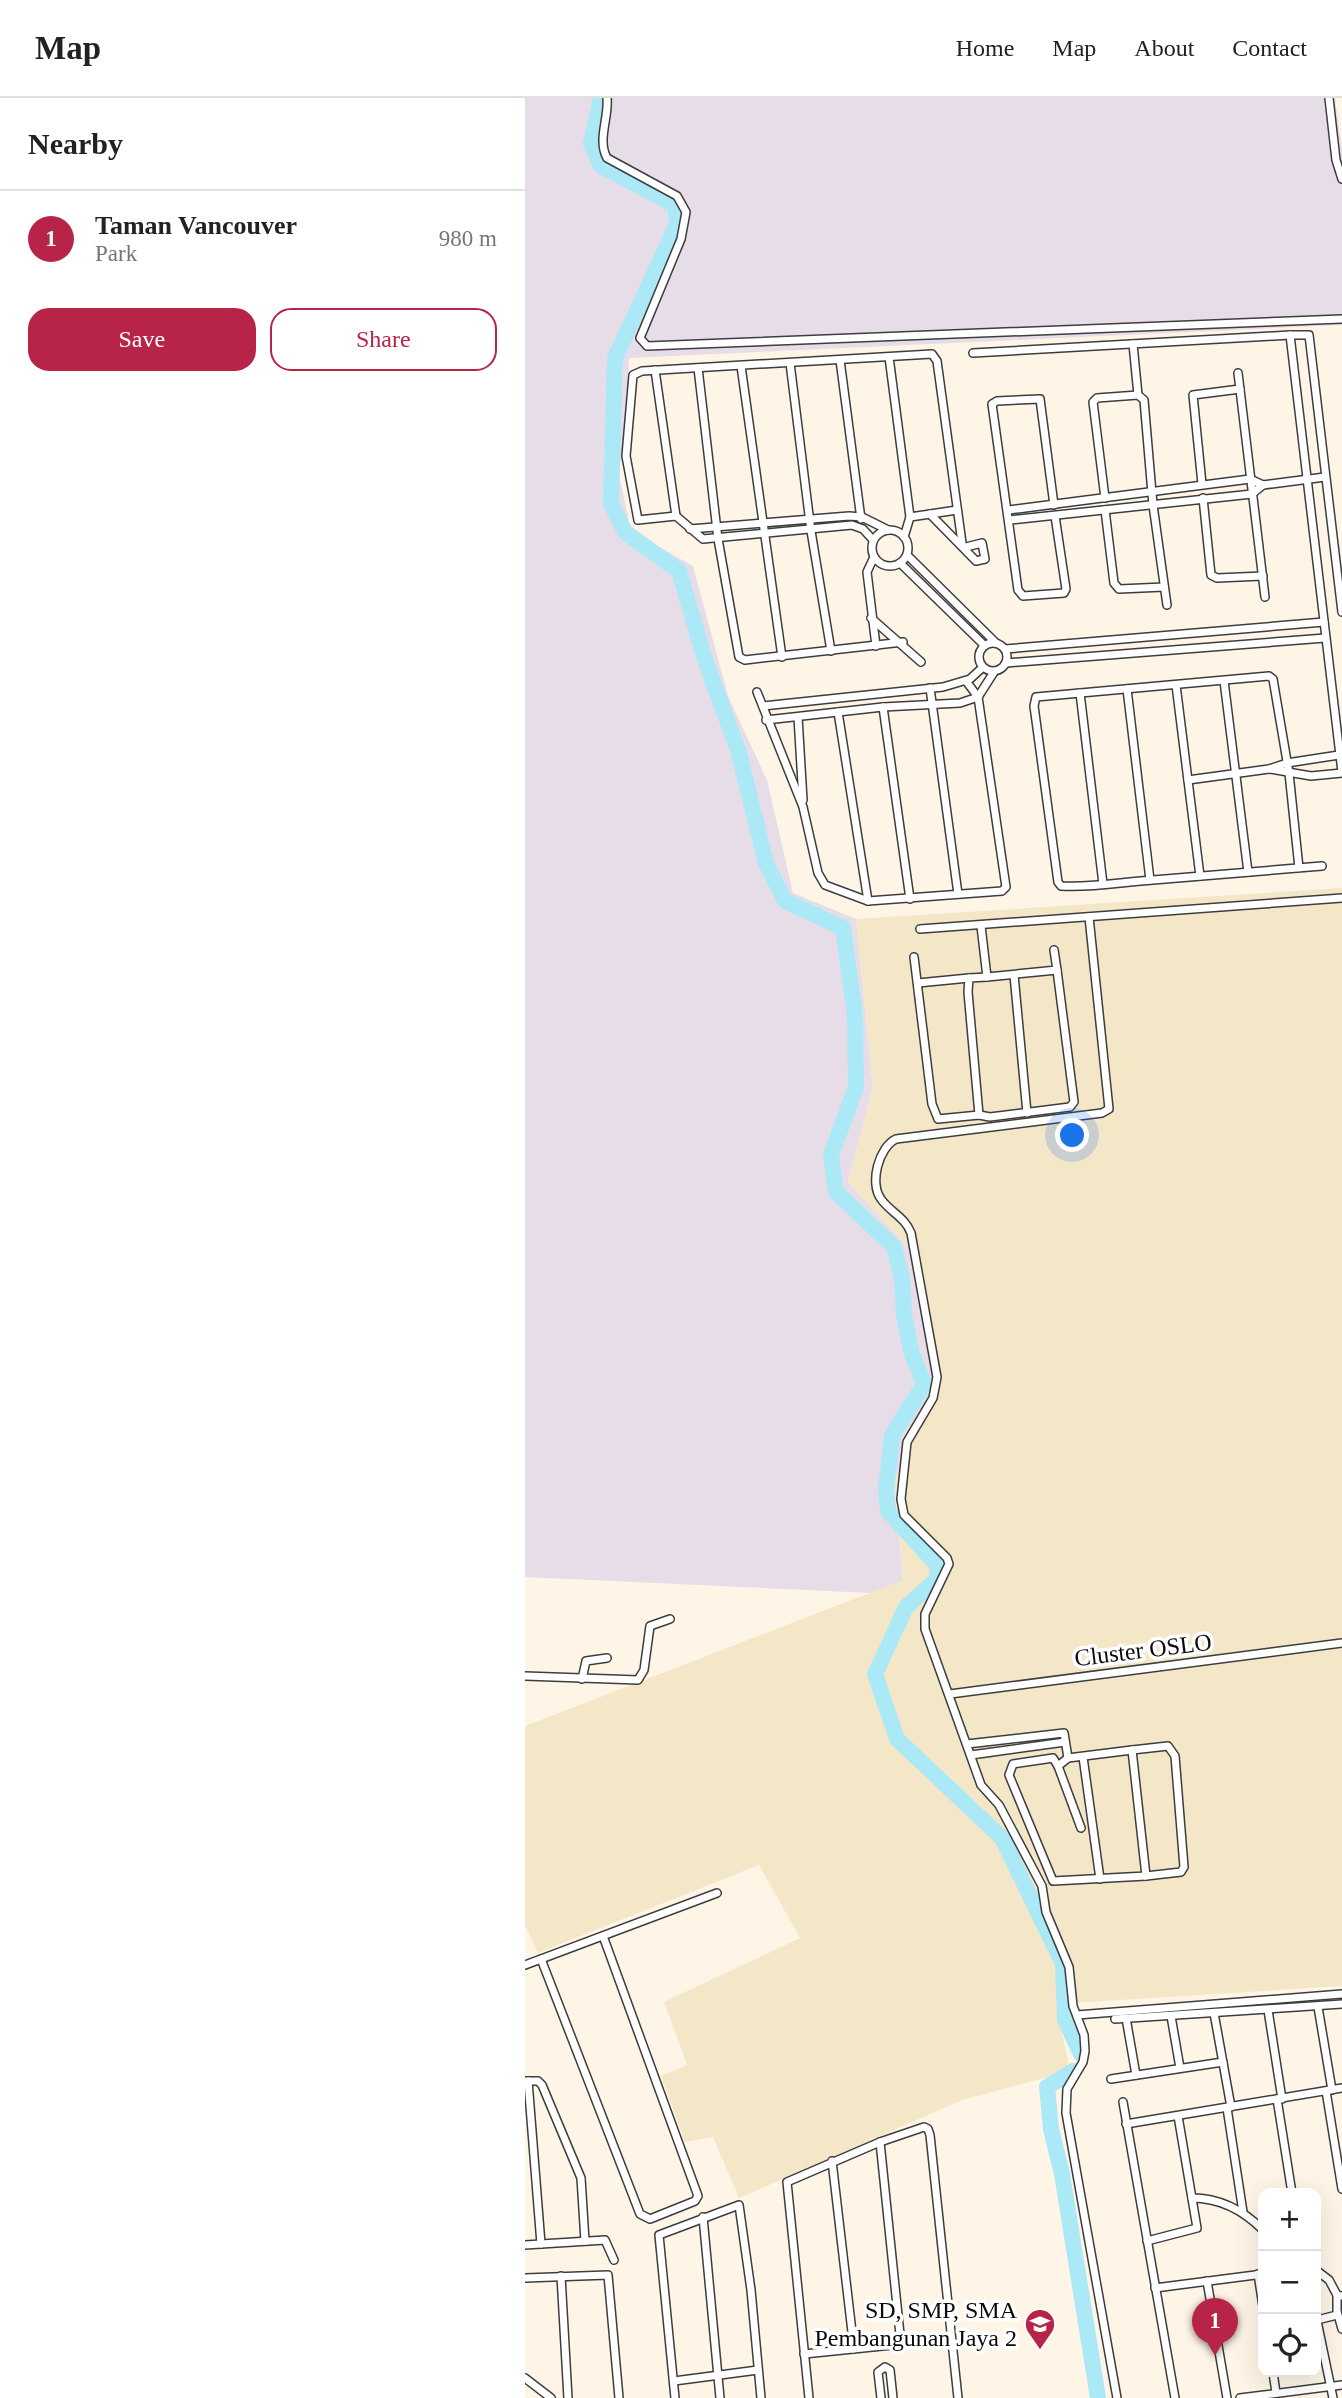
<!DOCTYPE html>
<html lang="en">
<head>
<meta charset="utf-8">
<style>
  body { margin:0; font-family:Georgia,serif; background:#f2f2f2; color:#222 }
  .controls { position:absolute; right:21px; bottom:21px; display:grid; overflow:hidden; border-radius:14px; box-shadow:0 7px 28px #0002 }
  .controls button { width:63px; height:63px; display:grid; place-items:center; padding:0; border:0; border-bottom:2px solid #e0e0e0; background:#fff; color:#222; font:35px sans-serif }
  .you { position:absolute; left:548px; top:1038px; width:24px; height:24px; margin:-18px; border:5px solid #fff; border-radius:50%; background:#1a73e8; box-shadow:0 0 0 10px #1a73e833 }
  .badge { display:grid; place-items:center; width:46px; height:46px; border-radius:50%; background:#b82348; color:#fff; font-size:23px; font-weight:700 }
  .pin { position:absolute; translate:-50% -58px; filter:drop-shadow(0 2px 4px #0008) }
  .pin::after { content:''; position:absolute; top:37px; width:24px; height:21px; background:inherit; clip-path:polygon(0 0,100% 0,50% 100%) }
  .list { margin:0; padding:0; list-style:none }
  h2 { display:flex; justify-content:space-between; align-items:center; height:91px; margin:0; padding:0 28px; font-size:30px }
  h2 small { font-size:23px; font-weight:400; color:#767676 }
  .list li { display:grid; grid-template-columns:46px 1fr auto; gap:21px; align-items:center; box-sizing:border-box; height:98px; padding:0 28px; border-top:2px solid #e0e0e0 }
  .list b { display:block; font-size:26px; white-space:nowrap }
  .list p { margin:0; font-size:23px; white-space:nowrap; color:#767676 }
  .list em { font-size:23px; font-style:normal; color:#767676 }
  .actions { display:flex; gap:14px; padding:21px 28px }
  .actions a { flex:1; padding:16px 0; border:2px solid #b82348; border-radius:21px; text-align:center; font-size:24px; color:#b82348 }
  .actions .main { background:#b82348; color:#fff }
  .icon { flex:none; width:38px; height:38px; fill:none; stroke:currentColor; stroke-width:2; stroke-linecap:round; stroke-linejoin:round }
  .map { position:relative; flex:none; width:817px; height:2300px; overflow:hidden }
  header { display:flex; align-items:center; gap:42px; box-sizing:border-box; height:98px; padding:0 35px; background:#fff; border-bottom:2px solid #e0e0e0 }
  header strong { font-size:33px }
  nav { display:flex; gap:38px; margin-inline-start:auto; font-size:24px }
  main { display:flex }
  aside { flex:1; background:#fff }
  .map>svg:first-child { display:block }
  .industrial { fill:#e6dde9 }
  .farmland { fill:#f4e7c8 }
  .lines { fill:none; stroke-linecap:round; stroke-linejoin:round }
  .river { stroke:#ace9f6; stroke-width:16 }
  .minor-casing { stroke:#3d3d3d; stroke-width:10 }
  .minor { stroke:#fff; stroke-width:7 }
  .labels { text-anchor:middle; stroke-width:7; stroke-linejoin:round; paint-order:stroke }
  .street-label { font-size:24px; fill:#0a0a0a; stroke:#fff }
  .poi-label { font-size:24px; fill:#0a0a0a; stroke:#fff; text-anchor:end }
</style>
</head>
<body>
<header>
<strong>Map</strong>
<nav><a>Home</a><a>Map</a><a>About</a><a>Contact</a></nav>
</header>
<main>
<aside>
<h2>Nearby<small></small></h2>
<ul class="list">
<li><span class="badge">1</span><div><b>Taman Vancouver</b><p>Park</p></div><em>980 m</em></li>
</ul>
<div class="actions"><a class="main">Save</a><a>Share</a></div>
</aside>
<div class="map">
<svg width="817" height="2300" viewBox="0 0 817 2300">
  <rect width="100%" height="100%" fill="#fff5e7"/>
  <polygon class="industrial" points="0,0 810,0 817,51 817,227 104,260 101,346 93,372 106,433 168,468 203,598 242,682 268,795 331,821 348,989 323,1084 390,1157 415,1286 369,1384 378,1483 346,1495 0,1479"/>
  <polygon class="farmland" points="817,790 817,1888 531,1906 545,1973 437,2002 214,2100 188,2039 160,2044 136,1978 162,1967 139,1904 275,1840 234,1767 13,1855 0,1827 0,1628 378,1482 369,1384 415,1286 390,1157 323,1084 348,989 331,821"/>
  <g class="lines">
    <g class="river">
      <polyline points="76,0 66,46 76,68 150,107 152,126 90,260 86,406 100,434 154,473 181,565 213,652 241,765 260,803 318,830 330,918 331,989 306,1057 311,1094 369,1149 377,1181 379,1217 386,1253 399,1286 367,1338 361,1392 363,1413 413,1468 412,1481 381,1509 350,1576 372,1641 477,1740 538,1866 540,1922 556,1956"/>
      <polyline points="548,1973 522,1989 526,2031 537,2076 573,2300"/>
    </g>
    <g class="minor-casing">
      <g id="minor">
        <path d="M 82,0 C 84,20 72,42 82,60 L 152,98 L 161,114 L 156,141 L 115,240 L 122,248 L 817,221"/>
        <polyline points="804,0 811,62 817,81"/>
        <polyline points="608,246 613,297 619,302 628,407 642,507"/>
        <polyline points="448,255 765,237"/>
        <polyline points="364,259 385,419"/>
        <polyline points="315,262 336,421"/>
        <polyline points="265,265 286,433 306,553"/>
        <polyline points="216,268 257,559"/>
        <polyline points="173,270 193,441 214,559 220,562 378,544"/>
        <polyline points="130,272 151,418"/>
        <polyline points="713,275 740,499"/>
        <polyline points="677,386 668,297 715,291"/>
        <polyline points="580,400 568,304 572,300 613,297"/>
        <polyline points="678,400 686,477 692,480 738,478"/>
        <polyline points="529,407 515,301 472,303 467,306 493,492 498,498 539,495 541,491 530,418"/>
        <polyline points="484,412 725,381 738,387 800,379"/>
        <polyline points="580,412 589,485 594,491 639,489"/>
        <polyline points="405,416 451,463 460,461 457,445 441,449"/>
        <polyline points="485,422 727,396 738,387"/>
        <polyline points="165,431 324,418 337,419 363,432"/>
        <circle cx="365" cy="450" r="18"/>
        <polyline points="379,439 385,419 432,412"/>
        <polyline points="348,442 338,431 327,427 178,441 151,418 113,422 101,358 108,277 117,273 407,256 412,263 437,445"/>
        <polyline points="382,457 471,545"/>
        <polyline points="349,459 342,474 351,548"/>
        <polyline points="375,465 459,547"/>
        <polyline points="817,514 784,237 765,237 817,674"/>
        <polyline points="346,520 396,564"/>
        <circle cx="468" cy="559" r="14"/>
        <polyline points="480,551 799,524"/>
        <polyline points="481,565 800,540"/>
        <polyline points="699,583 723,774"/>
        <polyline points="651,587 675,778"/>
        <polyline points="405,590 433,796"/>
        <polyline points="602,591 625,782"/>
        <polyline points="232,594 278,709 293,775 300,787 343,803 477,793 481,789 453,599 441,583"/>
        <polyline points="555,595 578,786"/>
        <polyline points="238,608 418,589 445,581 457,570"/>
        <polyline points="358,609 385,801"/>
        <polyline points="313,614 343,803"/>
        <polyline points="273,619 278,702"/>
        <polyline points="241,622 358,609 435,605 453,599 469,574"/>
        <polyline points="745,671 786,678 817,675"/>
        <polyline points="663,682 744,671 762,665 814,657"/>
        <path d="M 774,770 L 764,675 L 748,581 L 744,578 L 511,599 L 509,608 L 533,784 L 536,788 C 566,790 598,784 628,782 C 685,777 741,773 797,768"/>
        <path d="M 564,819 L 584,1011 L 577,1015 L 371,1041 C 354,1049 344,1085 356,1101 C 365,1114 380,1119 386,1135 L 412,1279 L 408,1300 L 382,1344 L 376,1401 L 379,1417 L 422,1460 L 424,1466 L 400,1516 L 400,1531 L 456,1687 L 474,1707 L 517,1788 L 521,1814 L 544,1869 L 548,1908 L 559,1937 L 560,1953 L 558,1964 L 542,1991 L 541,2015 L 592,2300"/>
        <polyline points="456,828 462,879 532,872 529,852"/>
        <polyline points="395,831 817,800"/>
        <polyline points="389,859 407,1006 413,1021 454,1017 465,1019 545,1009 549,1004 532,872"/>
        <polyline points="489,877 502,1015"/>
        <polyline points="393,885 444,880"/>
        <polyline points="454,1017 443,894 444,880 462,879"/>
        <polyline points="0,1578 113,1582 119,1572 125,1528 145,1521"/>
        <polyline points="57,1581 61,1563 82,1560"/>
        <polyline points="425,1596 817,1545"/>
        <polyline points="442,1646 539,1635 543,1660 533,1668 556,1730"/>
        <polyline points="607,1652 643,1648 650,1658 659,1769 656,1774 621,1778"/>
        <polyline points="446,1657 540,1644"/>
        <polyline points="558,1659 575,1781"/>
        <polyline points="533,1668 528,1660 488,1666 484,1677 528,1783 621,1778 607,1652 543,1660"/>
        <polyline points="16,1861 115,2116 125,2121 170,2103 173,2098 78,1838"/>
        <polyline points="0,1867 192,1795"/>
        <polyline points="793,1909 807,1992"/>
        <polyline points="743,1912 757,2001"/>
        <polyline points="689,1915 706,2009"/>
        <polyline points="552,1917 817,1896"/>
        <polyline points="646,1918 655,1970"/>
        <polyline points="601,1920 611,1977"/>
        <polyline points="590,1921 817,1906"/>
        <polyline points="586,1981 698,1964"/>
        <polyline points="0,1983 13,1983 17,1987 56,2080 60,2143"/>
        <polyline points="3,1983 16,2146"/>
        <polyline points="801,1993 817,2091"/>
        <polyline points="752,2001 767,2095"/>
        <polyline points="598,2004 650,2300"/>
        <polyline points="702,2010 718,2114"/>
        <polyline points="601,2026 817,1990"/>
        <polyline points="355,2044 376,2246"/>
        <polyline points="307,2063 329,2251"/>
        <path d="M 667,2100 C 695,2100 719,2113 738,2132"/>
        <polyline points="178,2119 195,2300"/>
        <polyline points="622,2143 672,2130 653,2018"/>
        <polyline points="0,2147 80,2142 89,2162"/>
        <polyline points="791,2172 804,2182 812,2197 817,2198"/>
        <polyline points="733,2176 738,2208"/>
        <polyline points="36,2178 43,2300"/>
        <polyline points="0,2180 83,2177 94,2300"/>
        <polyline points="682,2183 702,2300"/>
        <polyline points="630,2190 738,2176"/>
        <polyline points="812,2197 812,2213 817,2231"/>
        <polyline points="791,2218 808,2300"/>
        <polyline points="792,2222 812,2217"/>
        <polyline points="279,2256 426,2241"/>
        <polyline points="748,2274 751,2295"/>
        <polyline points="0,2280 26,2300"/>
        <polyline points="149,2283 233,2272"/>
        <polyline points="150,2300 134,2137 214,2107 226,2192 236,2300"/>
        <polyline points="284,2300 262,2084 355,2044 399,2029 403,2031 405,2037 433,2300"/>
        <polyline points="356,2300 353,2274 360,2269 365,2272 368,2300"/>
        <polyline points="715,2300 817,2287"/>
      </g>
    </g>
    <use href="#minor" class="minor"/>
  </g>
  <defs>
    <g id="school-pin" transform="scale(1.575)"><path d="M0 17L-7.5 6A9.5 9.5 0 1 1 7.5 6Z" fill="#b82348" stroke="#fff"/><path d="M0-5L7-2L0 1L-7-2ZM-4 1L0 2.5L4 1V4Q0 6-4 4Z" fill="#fff"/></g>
  </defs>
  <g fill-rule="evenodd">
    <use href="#school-pin" x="515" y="2226"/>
  </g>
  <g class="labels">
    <g class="street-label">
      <text transform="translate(618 1552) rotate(-7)" y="8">Cluster OSLO</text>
    </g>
    <g class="poi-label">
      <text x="492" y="2220">SD, SMP, SMA<tspan x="492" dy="28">Pembangunan Jaya 2</tspan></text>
    </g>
  </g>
</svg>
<div class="controls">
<button>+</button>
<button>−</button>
<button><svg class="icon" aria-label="locate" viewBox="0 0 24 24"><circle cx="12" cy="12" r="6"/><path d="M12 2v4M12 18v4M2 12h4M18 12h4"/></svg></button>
</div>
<div class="you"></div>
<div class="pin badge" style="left:690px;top:2258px">1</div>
</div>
</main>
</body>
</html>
